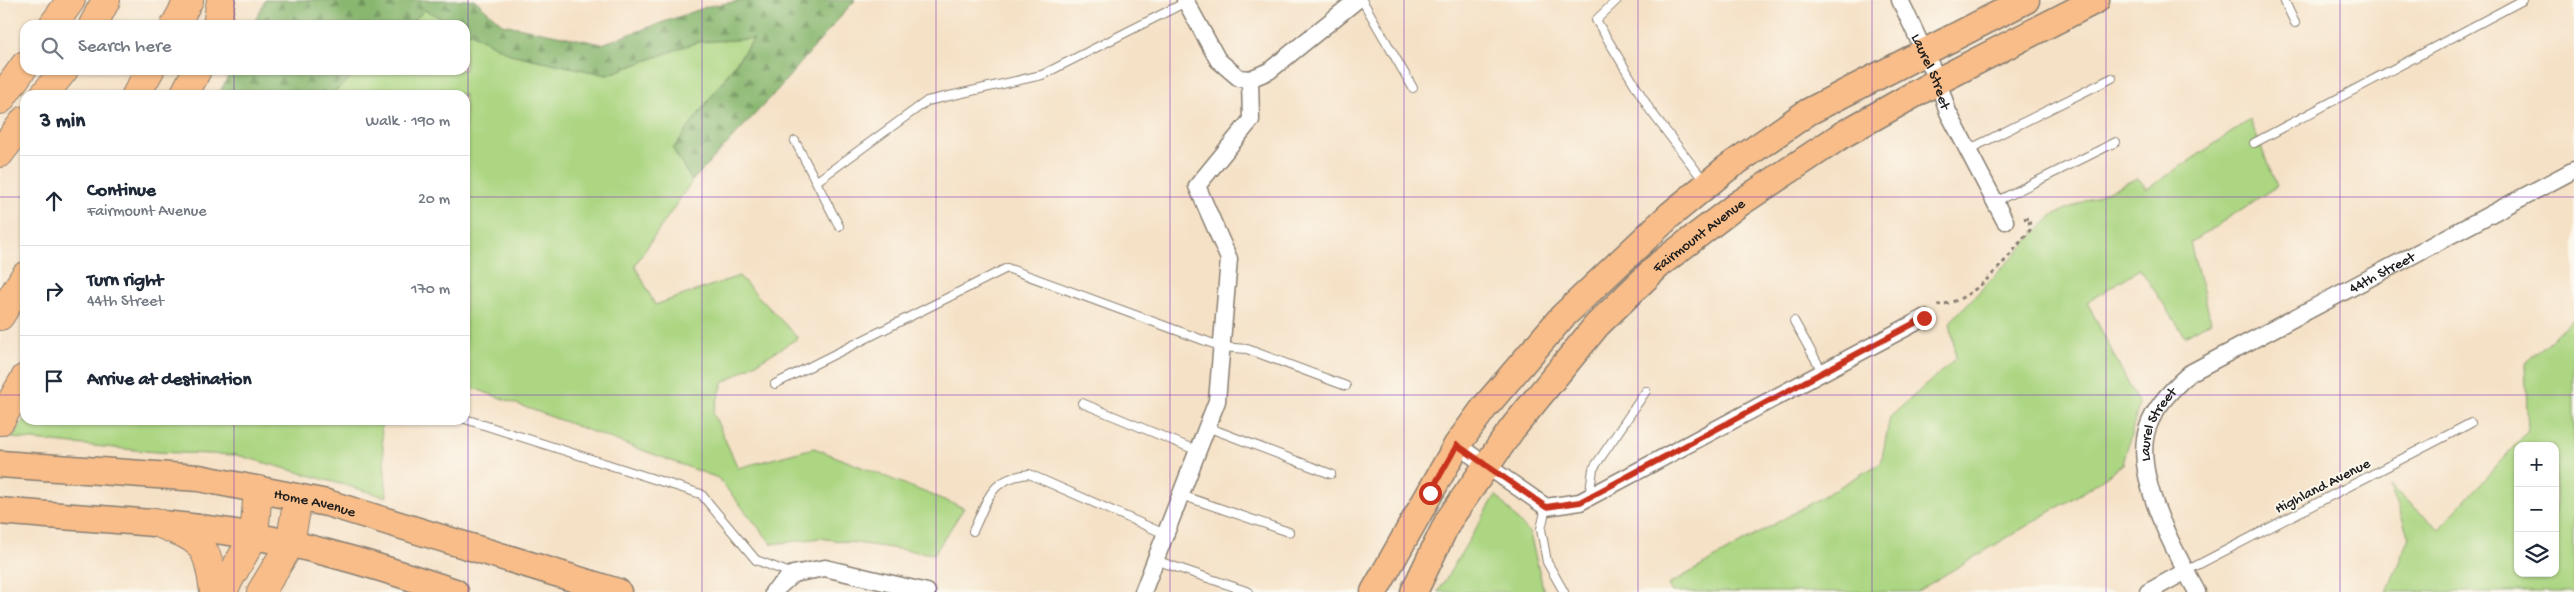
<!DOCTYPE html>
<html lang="en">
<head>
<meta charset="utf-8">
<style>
  body { margin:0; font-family:"Gochi Hand",sans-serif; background:#f6f6f7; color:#1f2937 }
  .controls { position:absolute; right:15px; bottom:15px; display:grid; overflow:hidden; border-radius:10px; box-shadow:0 1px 4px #0004 }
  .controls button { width:45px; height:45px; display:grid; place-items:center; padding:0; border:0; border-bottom:1px solid #e0e1e3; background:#fff; color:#1f2937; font:25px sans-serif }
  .stop { position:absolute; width:15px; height:15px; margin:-11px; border:4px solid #c8321e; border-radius:50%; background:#fff }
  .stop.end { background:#c8321e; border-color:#fff; box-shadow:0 1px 5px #0008 }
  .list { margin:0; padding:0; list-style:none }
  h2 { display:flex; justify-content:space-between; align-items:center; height:65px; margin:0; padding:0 20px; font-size:21px }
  h2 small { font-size:16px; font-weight:400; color:#747a83 }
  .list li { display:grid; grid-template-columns:32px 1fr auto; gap:15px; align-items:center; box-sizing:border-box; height:90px; padding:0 20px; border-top:1px solid #e0e1e3 }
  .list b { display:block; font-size:19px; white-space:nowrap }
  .list p { margin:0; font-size:16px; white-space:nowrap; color:#747a83 }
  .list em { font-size:16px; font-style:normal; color:#747a83 }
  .icon { flex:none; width:28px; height:28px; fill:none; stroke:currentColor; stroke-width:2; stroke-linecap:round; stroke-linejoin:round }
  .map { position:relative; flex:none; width:2574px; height:592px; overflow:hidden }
  .search { position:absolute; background:#fff; box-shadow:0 1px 4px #0004; left:20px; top:20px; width:450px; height:55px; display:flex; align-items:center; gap:12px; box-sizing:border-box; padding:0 18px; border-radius:15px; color:#747a83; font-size:19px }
  .panel { position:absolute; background:#fff; box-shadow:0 1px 4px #0004; left:20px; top:90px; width:450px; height:335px; border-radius:15px }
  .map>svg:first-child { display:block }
  .green { fill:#acd682; stroke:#64794f; fill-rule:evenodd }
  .forest { fill:url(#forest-firs); stroke:#526a46 }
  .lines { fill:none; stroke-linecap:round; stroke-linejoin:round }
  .lane-casing { stroke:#887e71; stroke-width:10 }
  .street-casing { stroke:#887e71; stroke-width:19 }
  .primary-casing { stroke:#887e71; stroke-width:29 }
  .highway-casing { stroke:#887e71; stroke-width:30 }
  .path { stroke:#887e71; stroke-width:3; stroke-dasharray:4 4; stroke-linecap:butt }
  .lane { stroke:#fff; stroke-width:8 }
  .street { stroke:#fff; stroke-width:16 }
  .primary { stroke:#f8bd89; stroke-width:26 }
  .highway { stroke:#f8bd89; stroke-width:28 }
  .route { stroke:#c8321e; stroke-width:6 }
  .grid { fill:none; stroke:#7b2cbf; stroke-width:1; stroke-opacity:0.55 }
  .labels { text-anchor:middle; stroke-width:4; stroke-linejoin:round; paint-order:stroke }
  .street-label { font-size:15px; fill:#1c1c1c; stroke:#fbf7ec }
</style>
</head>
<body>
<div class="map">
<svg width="2574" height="592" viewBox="0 0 2574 592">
  <defs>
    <pattern id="forest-firs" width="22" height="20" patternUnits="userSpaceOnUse" patternTransform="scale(1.25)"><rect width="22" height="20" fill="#89b770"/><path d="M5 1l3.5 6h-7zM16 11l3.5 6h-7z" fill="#6f945b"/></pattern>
  </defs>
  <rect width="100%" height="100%" fill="#fbf7ec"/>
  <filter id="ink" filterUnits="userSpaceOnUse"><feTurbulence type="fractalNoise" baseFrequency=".02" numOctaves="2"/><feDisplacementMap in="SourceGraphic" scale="10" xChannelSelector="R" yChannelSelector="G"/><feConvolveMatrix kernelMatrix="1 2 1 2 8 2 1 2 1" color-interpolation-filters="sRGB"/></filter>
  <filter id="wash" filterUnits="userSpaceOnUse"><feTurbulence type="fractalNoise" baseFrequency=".0096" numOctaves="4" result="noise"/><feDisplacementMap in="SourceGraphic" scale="20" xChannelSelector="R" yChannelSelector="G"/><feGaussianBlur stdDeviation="1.12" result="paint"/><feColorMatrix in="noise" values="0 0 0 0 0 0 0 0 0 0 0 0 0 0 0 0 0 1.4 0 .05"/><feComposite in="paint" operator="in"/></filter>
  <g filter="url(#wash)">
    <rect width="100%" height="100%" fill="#f5e1c6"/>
    <g class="green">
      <polygon points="425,10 455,25 408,25"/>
      <polygon points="465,30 510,54 607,75 697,42 754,38 673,149 692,181 635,265 655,305 739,276 798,338 723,383 713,413 738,468 814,448 964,508 934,554 820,538 772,544 718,478 465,385 465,95 331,95 359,70 465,70"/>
      <polygon points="2250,120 2277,186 2190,243 2211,321 2185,336 2140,269 2087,302 2139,405 2123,464 2087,490 1916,592 1672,592 1668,585 1881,463 1890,417 1956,358 1950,322 2053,215 2138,178 2147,189"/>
      <path d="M 2574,317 L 2574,592 L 2387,592 L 2409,537 L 2390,486 L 2439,529 L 2528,431 L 2525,364 ZM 2518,446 L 2555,446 L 2555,573 L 2518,573 Z"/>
      <polygon points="25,419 385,420 381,425 387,497 237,455 156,452 12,438"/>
      <polygon points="1496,495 1530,534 1544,592 1438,592"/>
    </g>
    <g class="forest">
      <polygon points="265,0 475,0 502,24 602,44 709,6 747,0 855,0 773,95 692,181 673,149 754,39 697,42 607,75 510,54 465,30 465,25 455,25 425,10 408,25 253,25"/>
      <polygon points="232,70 359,70 331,95 218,95"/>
    </g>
  </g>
  <g filter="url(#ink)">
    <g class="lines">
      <g class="lane-casing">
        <g id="lane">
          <polyline points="1362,0 1413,88"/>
          <polyline points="1617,0 1596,20 1650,110 1704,181"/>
          <polyline points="2284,0 2295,23"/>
          <polyline points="795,141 839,226"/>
          <polyline points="2254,143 2523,0"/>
          <polyline points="1968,150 2112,78"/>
          <polyline points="817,181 927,101 1042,75 1186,2"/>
          <polyline points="1995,202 2116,142"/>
          <polyline points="1794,321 1823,373"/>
          <polyline points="775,384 1007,268 1222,347 1247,349 1346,386"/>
          <polyline points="1082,403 1198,451"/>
          <polyline points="465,419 701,494 756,560 793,574"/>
          <polyline points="1207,427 1331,474"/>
          <polyline points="1181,495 1289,532"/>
          <polyline points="1589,497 1593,469 1646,391"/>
          <polyline points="1546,507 1541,529 1547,562 1564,592"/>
          <path d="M 973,531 C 989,498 989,479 1029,474 L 1165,534"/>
          <polyline points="1155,560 1249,592"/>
          <polyline points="2186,571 2471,423"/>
        </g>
      </g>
      <g class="street-casing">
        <g id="street">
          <polyline points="1185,0 1218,60 1239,78 1250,79 1269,71 1357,0"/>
          <path id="s1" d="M 1900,0 L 1938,81 L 1948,112 L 2005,221"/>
          <polyline points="1457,445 1546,507 1580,502 1924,318"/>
          <polyline points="773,592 793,574 825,568 927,592"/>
          <polyline points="1143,592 1217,401 1229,259 1197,186 1251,120 1250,79"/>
          <polyline points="2148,592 2186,571"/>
          <path id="s2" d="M 2197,592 C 2175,552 2131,473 2148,427 C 2155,406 2174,387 2190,373 L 2574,170"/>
        </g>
      </g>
      <g class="primary-casing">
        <g id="primary">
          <path id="s3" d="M 0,464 L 199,478 L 327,503 L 618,592"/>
          <path d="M 0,511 C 85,519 170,521 254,536 C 323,549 389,570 455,592"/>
          <polyline points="1374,592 1457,445 1484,408 1562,317 1670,215 1726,169 1808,112 2026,0"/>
          <path id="s4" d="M 1414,592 L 1448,521 L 1512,429 L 1597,325 L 1661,263 L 1737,205 L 1842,135 L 1938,81 L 2096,0"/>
        </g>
      </g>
      <g class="highway-casing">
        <g id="highway">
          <polyline points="53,25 71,0"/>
          <polyline points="93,25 106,0"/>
          <polyline points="175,25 189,0"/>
          <polyline points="217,25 221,0"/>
          <polyline points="44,95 64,70"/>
          <polyline points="136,95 150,70"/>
          <polyline points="184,95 197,70"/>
          <polyline points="0,100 25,65"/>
          <polyline points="0,153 25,120"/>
          <polyline points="0,316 25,276"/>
          <polyline points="0,421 25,378"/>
          <path d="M 155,522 C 201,540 207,540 214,592"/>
          <polyline points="222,592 254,536 258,490"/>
          <polyline points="261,592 290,544 298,498"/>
        </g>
      </g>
      <path class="path" d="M 1937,305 C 1975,303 2008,257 2030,230 L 2029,218 L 2023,219"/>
      <use href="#lane" class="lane"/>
      <use href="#street" class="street"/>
      <use href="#primary" class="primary"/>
      <use href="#highway" class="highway"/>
    </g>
  </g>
  <g class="lines" filter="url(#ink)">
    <polyline class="route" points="1430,493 1457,445 1546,507 1580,502 1924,318"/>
  </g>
  <path class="grid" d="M 234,0 L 234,25M 468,0 L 468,592M 702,0 L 702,592M 936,0 L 936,592M 1170,0 L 1170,592M 1404,0 L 1404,592M 1638,0 L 1638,592M 1872,0 L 1872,592M 2106,0 L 2106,592M 2340,0 L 2340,592M 234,70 L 234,95M 0,197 L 25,197M 465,197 L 2574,197M 0,395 L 25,395M 465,395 L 2574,395M 234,420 L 234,592"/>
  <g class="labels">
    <g class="street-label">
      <text dy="5" stroke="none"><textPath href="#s1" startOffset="78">Laurel Street</textPath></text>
      <text dy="5" stroke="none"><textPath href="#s4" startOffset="461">Fairmount Avenue</textPath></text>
      <text dy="5" stroke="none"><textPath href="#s2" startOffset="462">44th Street</textPath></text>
      <text dy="5" stroke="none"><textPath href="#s2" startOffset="182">Laurel Street</textPath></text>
      <text transform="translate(2322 485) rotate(-27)" y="5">Highland Avenue</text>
      <text dy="5" stroke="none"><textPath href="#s3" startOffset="318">Home Avenue</textPath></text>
    </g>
  </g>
</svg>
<div class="controls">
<button>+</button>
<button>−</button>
<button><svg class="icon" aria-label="layers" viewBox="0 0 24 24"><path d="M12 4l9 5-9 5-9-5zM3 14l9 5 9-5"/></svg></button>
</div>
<div class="stop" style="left:1430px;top:493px"></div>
<div class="stop end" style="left:1924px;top:318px"></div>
<div class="search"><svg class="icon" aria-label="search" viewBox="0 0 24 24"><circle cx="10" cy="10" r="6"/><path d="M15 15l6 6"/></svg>Search here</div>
<section class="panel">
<h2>3 min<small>Walk · 190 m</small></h2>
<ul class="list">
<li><svg class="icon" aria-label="ahead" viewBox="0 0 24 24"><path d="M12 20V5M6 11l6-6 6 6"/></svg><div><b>Continue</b><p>Fairmount Avenue</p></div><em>20 m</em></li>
<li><svg class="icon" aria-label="right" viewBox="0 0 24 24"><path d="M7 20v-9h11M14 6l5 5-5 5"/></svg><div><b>Turn right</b><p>44th Street</p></div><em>170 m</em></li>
<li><svg class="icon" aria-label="arrive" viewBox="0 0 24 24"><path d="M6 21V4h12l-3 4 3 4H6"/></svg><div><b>Arrive at destination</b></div></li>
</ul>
</section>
</div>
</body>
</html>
